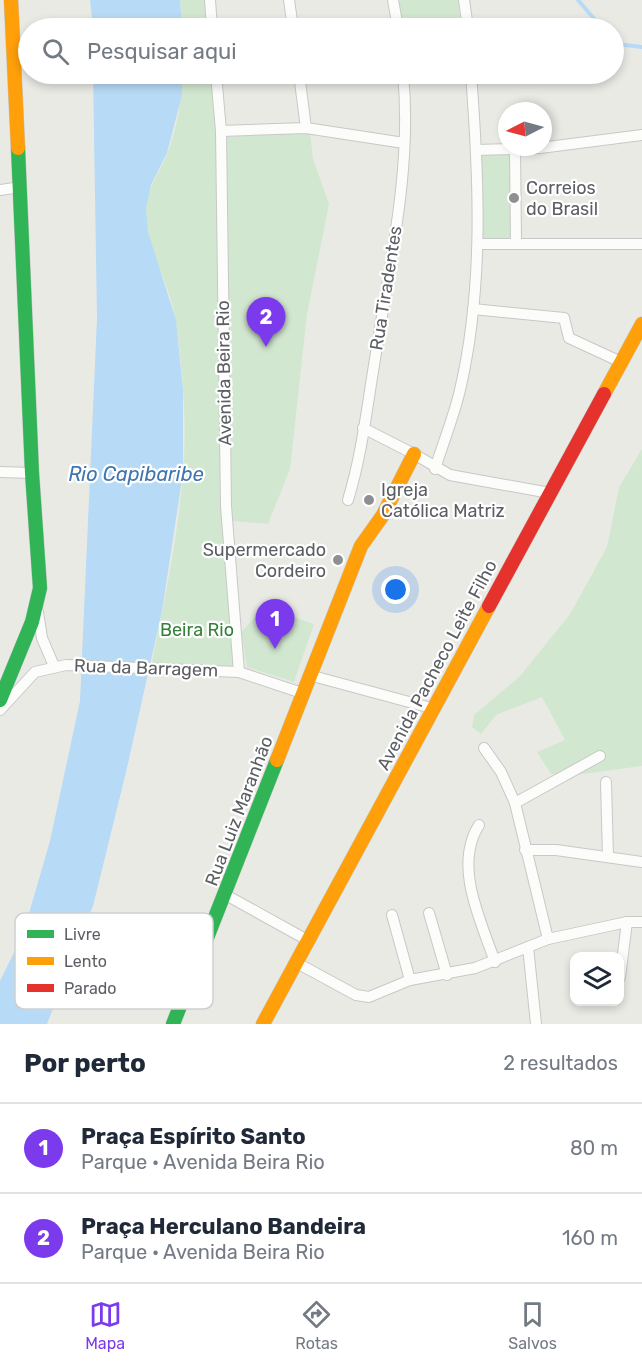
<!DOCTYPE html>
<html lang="pt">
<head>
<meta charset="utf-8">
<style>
  body { margin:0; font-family:Rubik,sans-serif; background:#f2f2f3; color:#1f2937 }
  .controls { position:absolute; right:18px; bottom:18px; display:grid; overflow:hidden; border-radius:12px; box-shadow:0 3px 9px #0003 }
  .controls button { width:54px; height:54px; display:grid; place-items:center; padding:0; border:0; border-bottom:2px solid #e0e1e3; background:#fff; color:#1f2937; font:30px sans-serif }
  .compass { position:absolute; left:498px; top:102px; width:54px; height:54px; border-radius:50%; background:#fff; box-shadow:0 3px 9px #0003; rotate:264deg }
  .you { position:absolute; left:396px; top:590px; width:21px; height:21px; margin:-15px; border:4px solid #fff; border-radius:50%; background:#1a73e8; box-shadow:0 0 0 9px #1a73e833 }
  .badge { display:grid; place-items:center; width:39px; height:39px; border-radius:50%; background:#7c3aed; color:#fff; font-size:20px; font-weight:700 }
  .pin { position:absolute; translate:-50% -50px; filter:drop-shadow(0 2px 3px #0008) }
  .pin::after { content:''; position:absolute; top:32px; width:21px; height:18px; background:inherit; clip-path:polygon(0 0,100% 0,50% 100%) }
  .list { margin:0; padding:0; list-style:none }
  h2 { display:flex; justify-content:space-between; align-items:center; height:78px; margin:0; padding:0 24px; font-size:26px }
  h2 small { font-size:20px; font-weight:400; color:#747a83 }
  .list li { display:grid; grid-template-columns:39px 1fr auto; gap:18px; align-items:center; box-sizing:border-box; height:90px; padding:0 24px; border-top:2px solid #e0e1e3 }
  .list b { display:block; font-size:22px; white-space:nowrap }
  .list p { margin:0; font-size:20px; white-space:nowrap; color:#747a83 }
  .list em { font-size:20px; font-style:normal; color:#747a83 }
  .icon { flex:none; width:33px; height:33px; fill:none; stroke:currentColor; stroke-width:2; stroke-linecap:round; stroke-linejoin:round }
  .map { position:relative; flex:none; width:642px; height:1024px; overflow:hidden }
  .search { position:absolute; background:#fff; box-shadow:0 3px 9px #0003; left:18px; right:18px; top:18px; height:66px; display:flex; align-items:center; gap:15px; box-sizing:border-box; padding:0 21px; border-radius:33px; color:#747a83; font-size:22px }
  .sheet { height:258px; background:#fff }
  nav { display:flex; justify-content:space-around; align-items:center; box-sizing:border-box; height:84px; border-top:2px solid #e0e1e3; background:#fff; font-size:16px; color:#747a83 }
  nav a { display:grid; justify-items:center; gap:3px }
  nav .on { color:#7c3aed }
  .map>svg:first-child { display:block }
  .green { fill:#d2e7d0 }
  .water { fill:#b7dbf6 }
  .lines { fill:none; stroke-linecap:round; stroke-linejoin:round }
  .stream { stroke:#b7dbf6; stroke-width:4 }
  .street-casing { stroke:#c7c8c7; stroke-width:12 }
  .fast-casing { stroke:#c6c7c5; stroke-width:15 }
  .slow-casing { stroke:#c6c7c5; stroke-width:15 }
  .jam-casing { stroke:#c6c7c5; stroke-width:15 }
  .street { stroke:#fcfcfb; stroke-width:10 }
  .fast { stroke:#30b455; stroke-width:14 }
  .slow { stroke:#ff9f0a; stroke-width:14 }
  .jam { stroke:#e5322d; stroke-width:14 }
  .poi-dot { fill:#8d8f90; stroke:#fff; stroke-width:2 }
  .labels { text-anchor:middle; stroke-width:4.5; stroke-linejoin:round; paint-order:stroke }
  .poi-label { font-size:18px; fill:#5b5e63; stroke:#fff; text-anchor:start }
  .street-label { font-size:18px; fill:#5b5e63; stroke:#fff }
  .park-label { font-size:18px; fill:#348139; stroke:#fff }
  .water-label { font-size:20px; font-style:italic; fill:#3f75b0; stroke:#fff }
  .key { fill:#fff; stroke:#cecfd0; stroke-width:1.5 }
  .key-label { font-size:16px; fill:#5b5e63 }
</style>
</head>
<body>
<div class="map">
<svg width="642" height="1024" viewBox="0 0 642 1024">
  <rect width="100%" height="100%" fill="#eaeae5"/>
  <g class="green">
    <polygon points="180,0 208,0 211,28 182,28"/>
    <path d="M 398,0 L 458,0 L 461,25 C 451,27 408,34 403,25 C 399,19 399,7 398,0 Z"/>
    <path d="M 182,74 L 215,74 L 228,540 L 239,672 L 151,666 C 164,603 178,537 183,473 C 187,423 183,372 176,323 C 171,284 145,248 146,209 C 147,188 160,172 167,154 C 177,129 182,100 182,74 Z"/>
    <polygon points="310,132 313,159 329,204 307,314 290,469 268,524 232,521 226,137"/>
    <polygon points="476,150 515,150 516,242 478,244"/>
    <polygon points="642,449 642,766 576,775 551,774 537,752 565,740 542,697 496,715 481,734 472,727 474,715 520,676 570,614 607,547 619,487"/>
    <polygon points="265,607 314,624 294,682 247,667 241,632"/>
  </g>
  <g class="water">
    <polygon points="90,0 180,0 182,28 93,28"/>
    <polygon points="93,74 182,74 182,95 167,153 151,185 146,208 148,232 176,320 183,390 183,473 162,611 127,768 93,906 47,1024 0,1024 0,981 23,934 50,841 80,701 97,318"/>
  </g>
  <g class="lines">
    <g class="stream">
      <polyline points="578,0 602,28"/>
      <polyline points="614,41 616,44 642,47"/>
    </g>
    <g class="street-casing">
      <g id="street">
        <polyline points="210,0 212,28"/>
        <polyline points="289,0 293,28"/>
        <polyline points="393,0 398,28"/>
        <polyline points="464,0 468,28"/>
        <polyline points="216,74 221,131 226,506 239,672"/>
        <polyline points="299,74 306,128"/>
        <polyline points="221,131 306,128 404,143"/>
        <polyline points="476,150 540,148 642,135"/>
        <polyline points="515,150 516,242"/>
        <polyline points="0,190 21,187"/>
        <polyline points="478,244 642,244"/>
        <polyline points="473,309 564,318 569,338 621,362"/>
        <polyline points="363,428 414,454 450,475 550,493"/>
        <path d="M 435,469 C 443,443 454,416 460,390 C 484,287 479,178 471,74"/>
        <polyline points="0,472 32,473"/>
        <path d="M 348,500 C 363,451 368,398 377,347 C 391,257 412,164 403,74"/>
        <polyline points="38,612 42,638 54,666"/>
        <polyline points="309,675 435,709"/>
        <polyline points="0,710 35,672 66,665 239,672 302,693"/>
        <polyline points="484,748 501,772 515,803 548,939"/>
        <polyline points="606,782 608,857"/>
        <polyline points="515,803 600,756"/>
        <path d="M 479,825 C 453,866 481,921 495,962"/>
        <polyline points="525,850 556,850 642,862"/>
        <polyline points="226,895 309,941"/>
        <polyline points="429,913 447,975"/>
        <polyline points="392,915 410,980"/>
        <polyline points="528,947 536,1024"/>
        <polyline points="297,963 356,995 369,997 410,980 475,968 548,939 627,922 642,922"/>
        <polyline points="620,977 627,922"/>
      </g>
    </g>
    <g class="fast-casing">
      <g id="fast">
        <polyline points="0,700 32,622 40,588 32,473 18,148"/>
        <polyline points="173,1024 277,760"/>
      </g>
    </g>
    <g class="slow-casing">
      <g id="slow">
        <polyline points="11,0 18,148"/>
        <polyline points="604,394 642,324"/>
        <polyline points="277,760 361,546 383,515 414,454"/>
        <polyline points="263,1024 489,606"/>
      </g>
    </g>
    <g class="jam-casing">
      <polyline id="jam" points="489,606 604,394"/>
    </g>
    <use href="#street" class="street"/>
    <use href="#fast" class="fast"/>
    <use href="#slow" class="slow"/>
    <use href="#jam" class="jam"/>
  </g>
  <g class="poi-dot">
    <circle cx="514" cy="198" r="6"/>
    <circle cx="369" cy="500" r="6"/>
    <circle cx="338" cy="560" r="6"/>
  </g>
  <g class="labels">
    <g class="poi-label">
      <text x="526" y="194">Correios<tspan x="526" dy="21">do Brasil</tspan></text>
      <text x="381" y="496">Igreja<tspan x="381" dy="21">Católica Matriz</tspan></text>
      <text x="326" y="556" text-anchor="end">Supermercado<tspan x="326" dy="21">Cordeiro</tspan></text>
    </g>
    <g class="street-label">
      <text transform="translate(386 288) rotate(-81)" y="6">Rua Tiradentes</text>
      <text transform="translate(224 373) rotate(-91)" y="6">Avenida Beira Rio</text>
      <text transform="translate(437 665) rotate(-62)" y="6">Avenida Pacheco Leite Filho</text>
      <text transform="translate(146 668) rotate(2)" y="6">Rua da Barragem</text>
      <text transform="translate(239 811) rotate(-69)" y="6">Rua Luiz Maranhão</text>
    </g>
    <g class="park-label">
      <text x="197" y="636">Beira Rio</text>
    </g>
    <g class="water-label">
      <text x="136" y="481">Rio Capibaribe</text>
    </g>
  </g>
  <rect x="15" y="913" width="198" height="96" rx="9" class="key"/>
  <rect x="27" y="930" width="27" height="8" fill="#30b455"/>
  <rect x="27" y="957" width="27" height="8" fill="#ff9f0a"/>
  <rect x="27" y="984" width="27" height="8" fill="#e5322d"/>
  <g class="key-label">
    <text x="64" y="940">Livre</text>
    <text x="64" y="967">Lento</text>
    <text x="64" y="994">Parado</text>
  </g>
</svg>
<div class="controls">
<button><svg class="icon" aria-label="layers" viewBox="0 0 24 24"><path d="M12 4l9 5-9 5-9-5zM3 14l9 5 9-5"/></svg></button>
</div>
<svg class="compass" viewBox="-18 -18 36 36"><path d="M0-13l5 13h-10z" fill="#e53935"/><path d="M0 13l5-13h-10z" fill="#747a83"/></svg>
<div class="you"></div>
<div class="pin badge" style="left:275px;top:649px">1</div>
<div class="pin badge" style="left:266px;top:347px">2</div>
<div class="search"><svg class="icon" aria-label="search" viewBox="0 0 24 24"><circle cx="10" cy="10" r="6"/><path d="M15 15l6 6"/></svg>Pesquisar aqui</div>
</div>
<section class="sheet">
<h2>Por perto<small>2 resultados</small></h2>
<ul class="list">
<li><span class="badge">1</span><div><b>Praça Espírito Santo</b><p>Parque · Avenida Beira Rio</p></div><em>80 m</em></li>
<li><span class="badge">2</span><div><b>Praça Herculano Bandeira</b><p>Parque · Avenida Beira Rio</p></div><em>160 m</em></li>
</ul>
</section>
<nav>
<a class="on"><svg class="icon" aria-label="map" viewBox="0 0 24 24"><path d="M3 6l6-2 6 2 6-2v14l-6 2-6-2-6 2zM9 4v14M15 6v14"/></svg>Mapa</a>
<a><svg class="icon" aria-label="directions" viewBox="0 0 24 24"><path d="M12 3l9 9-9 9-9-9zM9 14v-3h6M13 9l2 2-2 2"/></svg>Rotas</a>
<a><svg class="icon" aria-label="saved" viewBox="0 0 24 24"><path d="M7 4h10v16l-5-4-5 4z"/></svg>Salvos</a>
</nav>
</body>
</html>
